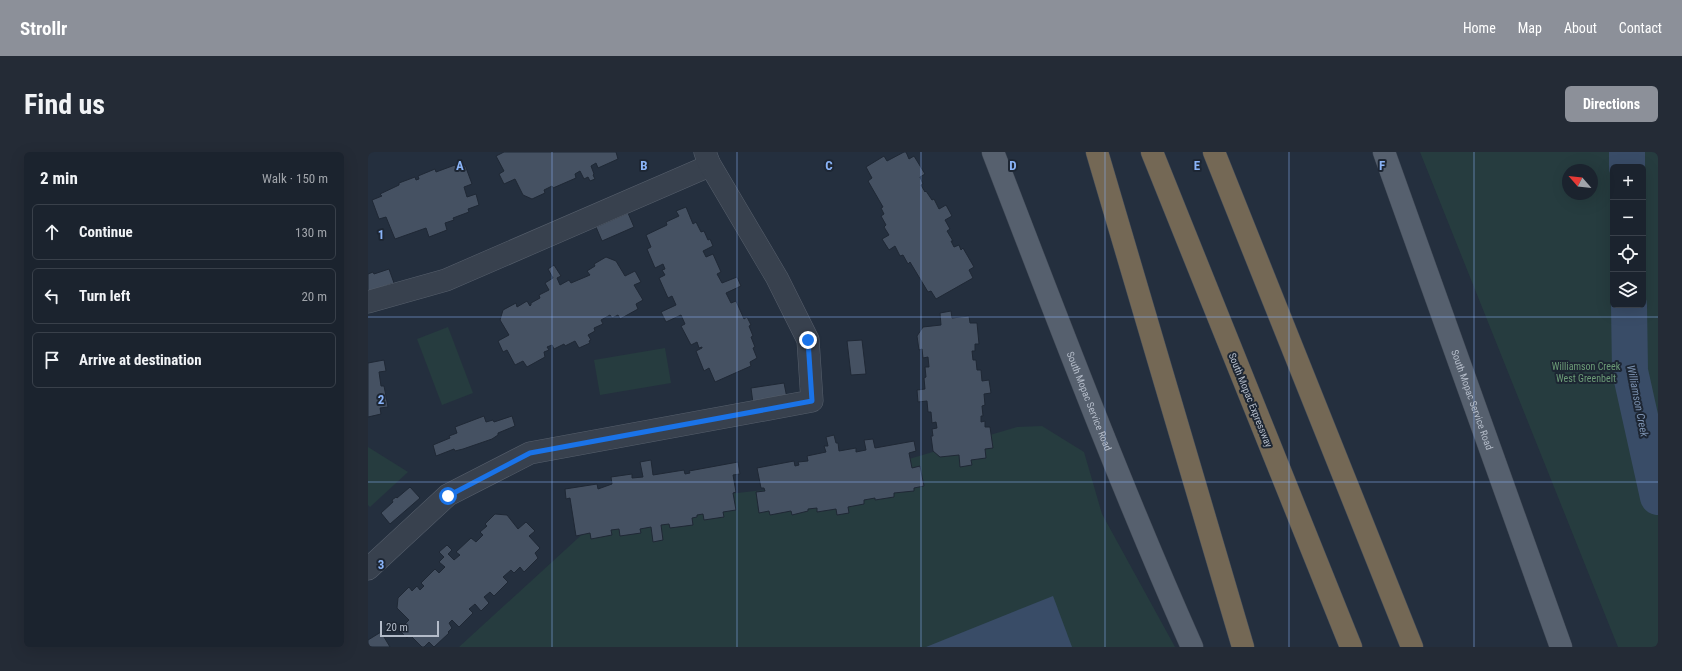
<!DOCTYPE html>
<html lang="en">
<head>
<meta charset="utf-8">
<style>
  body { margin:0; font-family:"Roboto Condensed",sans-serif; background:#242b36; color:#f1f3f6 }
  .controls { position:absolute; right:12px; top:12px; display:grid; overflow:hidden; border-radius:6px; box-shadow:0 4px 16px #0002 }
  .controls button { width:36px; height:36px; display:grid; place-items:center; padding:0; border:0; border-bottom:1px solid #39404a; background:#1b232e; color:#f1f3f6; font:20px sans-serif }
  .compass { position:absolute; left:1194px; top:12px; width:36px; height:36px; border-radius:50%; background:#1b232e; box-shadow:0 4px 16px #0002; rotate:298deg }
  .scale { position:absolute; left:12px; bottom:10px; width:59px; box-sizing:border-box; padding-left:4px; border:2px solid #b4bcc9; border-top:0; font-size:11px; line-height:14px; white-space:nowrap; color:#b4bcc9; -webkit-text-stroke:3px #1d2633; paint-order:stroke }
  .stop { position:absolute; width:12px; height:12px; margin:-9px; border:3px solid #1a73e8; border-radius:50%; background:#fff }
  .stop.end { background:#1a73e8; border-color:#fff; box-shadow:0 1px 4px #0008 }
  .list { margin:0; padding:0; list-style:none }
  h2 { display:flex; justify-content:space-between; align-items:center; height:52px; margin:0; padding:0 16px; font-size:17px }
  h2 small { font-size:13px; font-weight:400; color:#a0a4aa }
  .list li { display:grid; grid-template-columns:26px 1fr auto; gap:12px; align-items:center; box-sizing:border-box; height:56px; margin:0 8px 8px; padding:0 8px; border:1px solid #39404a; border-radius:6px }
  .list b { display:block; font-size:15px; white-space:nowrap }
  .list em { font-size:13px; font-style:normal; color:#a0a4aa }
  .icon { flex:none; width:22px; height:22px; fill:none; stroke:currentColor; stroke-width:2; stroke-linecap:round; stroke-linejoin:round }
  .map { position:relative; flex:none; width:1290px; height:495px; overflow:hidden; border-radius:6px }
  header { display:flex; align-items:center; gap:24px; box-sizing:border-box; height:56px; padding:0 20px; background:#8c9099; color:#fff }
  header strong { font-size:19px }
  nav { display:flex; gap:22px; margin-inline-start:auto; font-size:14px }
  .intro { display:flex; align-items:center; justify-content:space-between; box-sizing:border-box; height:96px; padding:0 24px }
  h1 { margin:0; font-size:28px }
  .button { padding:10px 18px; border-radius:6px; background:#8c9099; color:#fff; font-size:14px; font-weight:700 }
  main { display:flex; gap:24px; padding:0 24px }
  aside { flex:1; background:#1b232e; border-radius:6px; box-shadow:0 4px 16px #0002 }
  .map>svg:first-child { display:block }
  .green { fill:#263c3f; fill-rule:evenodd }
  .water { fill:#394c67 }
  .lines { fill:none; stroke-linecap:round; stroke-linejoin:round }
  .river { stroke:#394c67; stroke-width:36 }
  .building { fill:#455162; stroke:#1f2835 }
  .minor-casing { stroke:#565f6c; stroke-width:23 }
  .major-casing { stroke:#414a57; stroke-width:23 }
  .highway-casing { stroke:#434c59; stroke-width:23 }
  .minor { stroke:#38414e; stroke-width:22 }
  .major { stroke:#56606e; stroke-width:22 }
  .highway { stroke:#746855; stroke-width:22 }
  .route { stroke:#1a73e8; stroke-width:5 }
  .grid { fill:none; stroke:#8ab4f8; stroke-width:1; stroke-opacity:0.55 }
  .labels { text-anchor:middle; stroke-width:4; stroke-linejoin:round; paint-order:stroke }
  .park-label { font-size:10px; fill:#6b9a76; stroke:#1d2633 }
  .street-label { font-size:10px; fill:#b4bcc9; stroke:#1d2633 }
  .water-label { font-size:11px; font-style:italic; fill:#7c92b1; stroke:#1d2633 }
  .grid-label { font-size:13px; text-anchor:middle; font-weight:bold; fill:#8ab4f8; stroke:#1d2633; stroke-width:4; stroke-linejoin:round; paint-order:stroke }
</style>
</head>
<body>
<header>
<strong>Strollr</strong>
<nav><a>Home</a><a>Map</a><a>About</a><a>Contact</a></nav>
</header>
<div class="intro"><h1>Find us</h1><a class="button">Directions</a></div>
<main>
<aside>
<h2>2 min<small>Walk · 150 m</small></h2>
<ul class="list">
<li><svg class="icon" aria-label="ahead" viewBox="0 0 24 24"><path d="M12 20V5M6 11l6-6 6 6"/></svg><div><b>Continue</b></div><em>130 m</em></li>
<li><svg class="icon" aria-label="left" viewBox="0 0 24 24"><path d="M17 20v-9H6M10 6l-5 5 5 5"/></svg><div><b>Turn left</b></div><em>20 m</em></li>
<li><svg class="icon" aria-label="arrive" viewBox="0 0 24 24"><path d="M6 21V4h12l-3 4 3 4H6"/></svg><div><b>Arrive at destination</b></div></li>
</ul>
</aside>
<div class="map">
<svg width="1290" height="495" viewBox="0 0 1290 495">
  <rect width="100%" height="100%" fill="#242f3e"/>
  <g class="green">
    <path d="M 1052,0 L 1290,0 L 1290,495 L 1250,495 ZM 1245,15 L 1275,15 L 1275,153 L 1245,153 ZM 1200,18 L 1224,18 L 1224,42 L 1200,42 Z"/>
    <polygon points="80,175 105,241 74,253 49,187"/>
    <polygon points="297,196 303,231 232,243 226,208"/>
    <polygon points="674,274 716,300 734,362 807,495 91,495 244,355 460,331 649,275"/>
    <polygon points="0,295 40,320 2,355 0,353"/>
  </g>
  <polygon class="water" points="685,444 704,495 558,495"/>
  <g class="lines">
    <g class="river">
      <polyline points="1259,0 1259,15"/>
      <polyline points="1261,153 1262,219 1290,345"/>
    </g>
  </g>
  <g class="building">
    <polygon points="136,0 248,0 250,7 230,16 228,11 223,14 226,22 225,23 227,27 222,29 220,25 216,27 212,19 207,22 208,26 185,36 184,34 176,38 177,41 164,47 155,43 147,27 136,32 131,22 136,19 128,4"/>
    <polygon points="536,0 538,0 541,7 546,4 557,22 552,25 555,32 553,33 557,40 558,39 564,48 566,47 571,57 578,53 584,64 577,68 582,77 579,79 585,89 583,89 586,95 591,93 593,98 595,96 606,115 601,118 605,126 568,147 563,139 560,140 542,110 540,112 535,103 532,104 527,94 521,98 514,87 521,83 516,75 518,73 513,64 516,62 513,56 515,55 500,29 504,26 498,15 516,4 519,9"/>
    <polygon points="87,13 88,16 97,13 104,32 96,35 99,45 108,42 111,53 100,57 101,60 85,66 86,68 77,71 79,78 61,85 58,76 27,87 18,65 11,67 4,48 14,44 12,42 31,33 31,31 47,25 48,28 51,27 50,24 67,17 68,20"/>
    <polygon points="318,55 325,72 328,70 333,80 336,79 340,88 342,87 345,94 335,99 338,105 345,102 353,120 349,122 354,131 369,125 373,134 358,141 363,151 368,149 376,167 379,165 383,173 381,174 385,184 383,185 387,195 385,196 389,206 382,210 383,214 347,230 341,216 336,219 328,199 334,196 334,195 331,196 329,190 323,193 313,174 317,172 313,163 298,170 293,160 308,153 304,144 300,146 291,126 297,123 294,118 297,117 295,112 287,116 279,97 283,95 278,83 299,73 298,70 311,64 308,59"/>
    <polygon points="260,61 266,75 234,89 228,75"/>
    <polygon points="238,105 248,109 257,124 267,119 273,130 266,133 275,148 268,152 270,157 252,167 250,163 244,166 242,163 233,168 235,172 226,176 227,179 220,183 223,188 221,189 222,191 211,196 207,189 197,194 196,192 186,197 184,193 179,195 181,198 176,200 177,205 159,215 155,209 147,213 139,198 135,200 130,189 141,183 132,168 135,158 148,151 149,155 159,149 162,154 163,153 163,151 172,146 171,143 181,138 177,131 185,126 180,117 186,113 193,124 189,126 192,133 201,128 203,131 222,123 219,119 227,114 226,112"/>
    <polygon points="21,117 26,131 0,140 0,122 5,120 6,122"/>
    <polygon points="583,159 584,166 601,164 602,171 609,171 611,192 607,192 607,199 604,199 605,208 608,208 609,218 613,218 614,229 621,228 623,241 616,242 617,253 614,254 615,264 613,264 613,270 617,269 617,275 622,275 625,296 617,297 618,306 603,308 604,313 592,315 591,303 572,305 565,299 563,284 565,284 564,277 569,276 568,270 564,271 563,260 560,260 559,249 550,250 549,238 557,237 556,226 558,225 557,215 561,215 560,205 555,206 554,197 551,198 549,184 555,175 573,173 572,161"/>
    <polygon points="494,188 498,222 483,223 479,189"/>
    <polygon points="16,208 18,219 11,220 13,234 16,234 20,255 12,256 13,262 0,265 0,211"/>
    <polygon points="416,231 419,246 385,251 383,236"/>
    <polygon points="116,264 118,270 125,268 126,270 144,264 147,274 130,281 130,283 124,287 95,297 87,299 86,297 68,304 65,293 82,286 81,284 89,281 87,275"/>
    <polygon points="466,283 468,291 470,291 471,299 488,296 488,300 498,298 496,288 505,287 507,296 546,289 548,299 541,301 544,316 552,314 556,334 546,336 546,339 526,341 526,345 507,348 507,346 496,348 496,352 480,355 481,361 469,363 468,357 449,360 449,356 440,357 440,359 424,363 423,359 402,363 401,359 391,361 388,340 397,339 396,336 393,336 389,316 426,309 427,314 431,313 430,310 440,309 439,304 458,300 456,294 460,294 458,285"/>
    <polygon points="283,308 285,323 316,318 317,322 322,321 321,319 370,310 372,322 365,323 368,340 365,341 368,358 355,360 356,365 336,368 335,362 329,363 329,365 324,366 325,373 302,376 301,372 293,373 295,388 285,390 283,375 272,377 273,381 252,384 251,377 243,378 244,383 223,387 222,381 208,384 202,346 198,347 197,337 229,332 230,337 244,332 243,325 264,322 264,326 275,325 272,310"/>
    <polygon points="42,335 52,346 22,372 13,361 25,350 24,348 28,345 29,346"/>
    <polygon points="127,362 139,363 150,377 158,370 167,379 161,384 172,396 167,401 170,406 156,420 152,415 146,421 143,418 135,425 140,430 126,444 122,440 116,445 121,451 113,459 107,452 101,457 105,461 91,475 84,468 81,471 84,476 80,480 81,481 66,495 61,490 56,495 54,495 42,483 39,486 31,478 41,468 29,456 30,446 41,435 44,439 49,434 52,438 56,434 53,431 67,417 71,421 77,415 71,410 76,405 71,400 79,393 84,398 80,402 86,408 92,403 88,400 103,386 108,390 115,383 112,380 119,374 117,372"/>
    <polygon points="13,480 22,495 0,495 0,488"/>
  </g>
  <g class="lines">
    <g class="minor-casing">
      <g id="minor">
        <polyline points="0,150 78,128 334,17 341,11"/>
        <polyline points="0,417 80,343 162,301 444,249 440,188 409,126 341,11 337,0"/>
      </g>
    </g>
    <g class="major-casing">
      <g id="major">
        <path id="s1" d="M 625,0 C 689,166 752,333 824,495"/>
        <path id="s2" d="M 1016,0 L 1193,495"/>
      </g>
    </g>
    <g class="highway-casing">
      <g id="highway">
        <polyline points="729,0 875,495"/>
        <polyline points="784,0 983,495"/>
        <polyline points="846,0 1044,495"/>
      </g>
    </g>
    <use href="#minor" class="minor"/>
    <use href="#major" class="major"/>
    <use href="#highway" class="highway"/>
  </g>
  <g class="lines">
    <polyline class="route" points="80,344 162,301 444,249 440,188"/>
  </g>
  <path class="grid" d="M 184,0 L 184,495M 369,0 L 369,495M 553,0 L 553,495M 737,0 L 737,495M 921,0 L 921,495M 1106,0 L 1106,495M 0,165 L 1290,165M 0,330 L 1290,330"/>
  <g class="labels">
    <g class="park-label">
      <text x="1218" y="218">Williamson Creek<tspan x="1218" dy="12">West Greenbelt</tspan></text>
    </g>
    <g class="street-label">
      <text dy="4" stroke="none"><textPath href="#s2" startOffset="263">South Mopac Service Road</textPath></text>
      <text transform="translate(883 248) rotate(68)" y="4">South Mopac Expressway</text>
      <text dy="4" stroke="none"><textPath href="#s1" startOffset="267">South Mopac Service Road</textPath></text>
    </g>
    <g class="water-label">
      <text transform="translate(1270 249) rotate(79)" y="4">Williamson Creek</text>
    </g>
  </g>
  <g class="grid-label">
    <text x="92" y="18">A</text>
    <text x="276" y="18">B</text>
    <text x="461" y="18">C</text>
    <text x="645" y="18">D</text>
    <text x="829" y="18">E</text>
    <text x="1014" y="18">F</text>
    <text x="13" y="87">1</text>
    <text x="13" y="252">2</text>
    <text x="13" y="417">3</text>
  </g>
</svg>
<div class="controls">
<button>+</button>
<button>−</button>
<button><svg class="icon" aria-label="locate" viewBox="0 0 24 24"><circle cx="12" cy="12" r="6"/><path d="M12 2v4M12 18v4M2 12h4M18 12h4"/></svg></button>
<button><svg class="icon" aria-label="layers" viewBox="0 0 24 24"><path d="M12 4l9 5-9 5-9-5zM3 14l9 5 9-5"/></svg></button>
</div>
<svg class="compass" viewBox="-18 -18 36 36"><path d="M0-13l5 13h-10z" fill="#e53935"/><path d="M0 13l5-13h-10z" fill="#a0a4aa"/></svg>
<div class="scale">20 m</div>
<div class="stop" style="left:80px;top:344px"></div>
<div class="stop end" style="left:440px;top:188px"></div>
</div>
</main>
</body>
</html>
